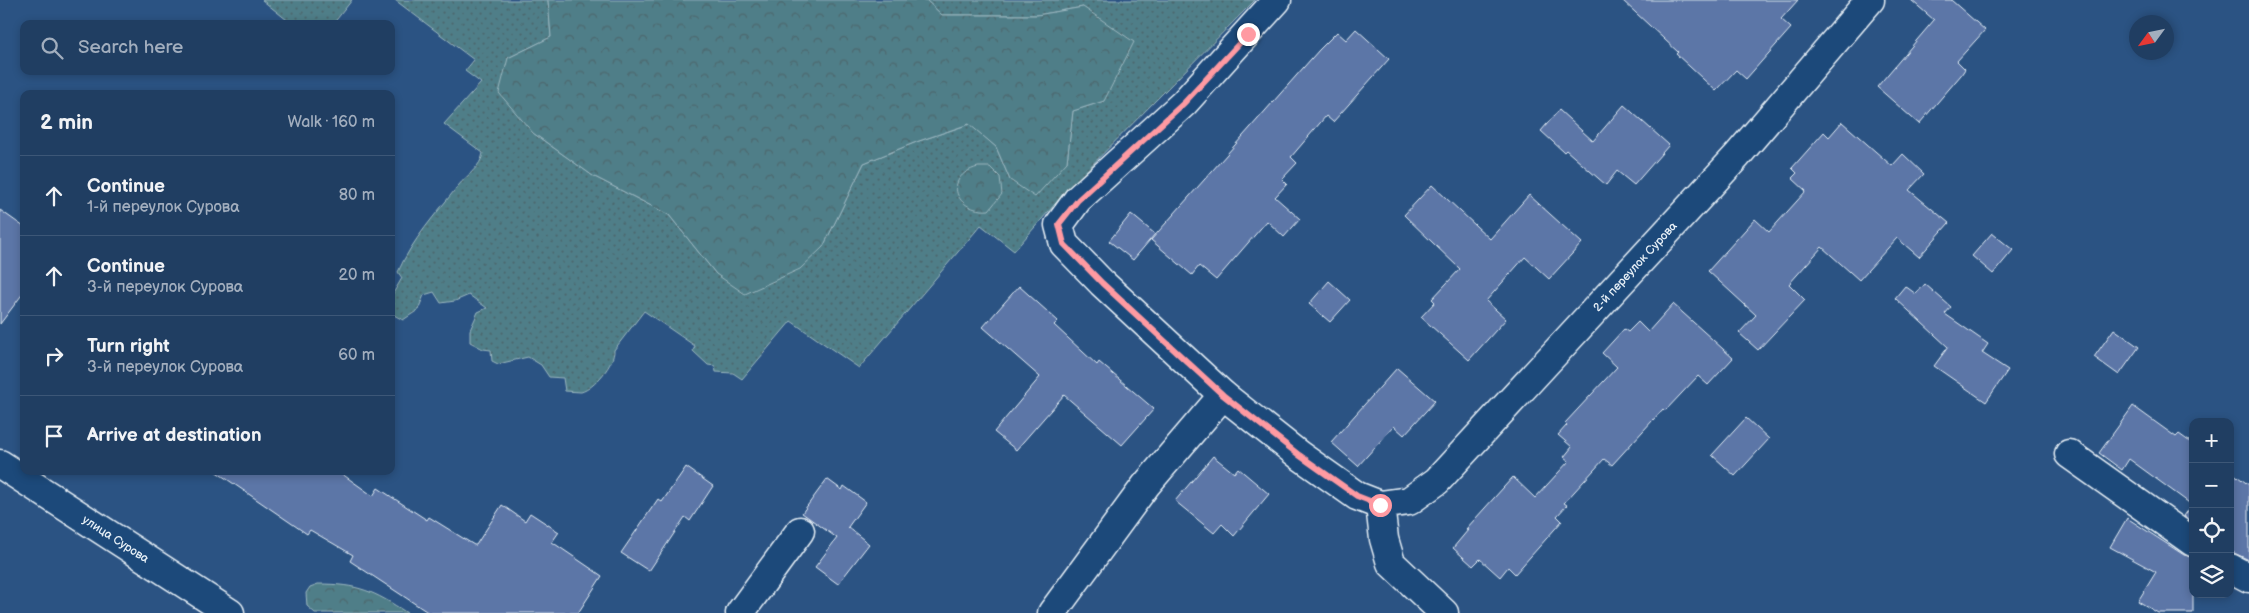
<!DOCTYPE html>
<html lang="en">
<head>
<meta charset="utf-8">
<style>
  body { margin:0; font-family:"Balsamiq Sans",sans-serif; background:#284568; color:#f1f3f6 }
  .controls { position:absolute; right:15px; bottom:15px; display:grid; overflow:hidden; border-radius:10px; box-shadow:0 2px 8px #0003 }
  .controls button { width:45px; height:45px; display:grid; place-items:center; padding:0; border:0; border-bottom:1px solid #3d5777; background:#203e62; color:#f1f3f6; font:25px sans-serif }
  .compass { position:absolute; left:2129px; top:15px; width:45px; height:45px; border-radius:50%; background:#203e62; box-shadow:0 2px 8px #0003; rotate:237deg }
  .stop { position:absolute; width:15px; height:15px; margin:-11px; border:4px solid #ff9aa2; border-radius:50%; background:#fff }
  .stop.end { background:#ff9aa2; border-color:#fff; box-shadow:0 1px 5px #0008 }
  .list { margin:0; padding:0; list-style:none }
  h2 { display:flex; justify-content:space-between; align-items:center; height:65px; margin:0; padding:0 20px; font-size:21px }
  h2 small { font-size:16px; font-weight:400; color:#a2aebe }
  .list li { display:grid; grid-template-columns:32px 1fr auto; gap:15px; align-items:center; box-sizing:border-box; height:80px; padding:0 20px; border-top:1px solid #3d5777 }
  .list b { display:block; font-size:19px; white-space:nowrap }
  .list p { margin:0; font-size:16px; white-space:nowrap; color:#a2aebe }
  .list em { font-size:16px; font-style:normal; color:#a2aebe }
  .icon { flex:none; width:28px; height:28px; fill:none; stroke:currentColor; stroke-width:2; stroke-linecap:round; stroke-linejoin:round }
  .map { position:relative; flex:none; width:2249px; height:613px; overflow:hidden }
  .search { position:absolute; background:#203e62; box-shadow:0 2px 8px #0003; left:20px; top:20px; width:375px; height:55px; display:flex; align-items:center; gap:12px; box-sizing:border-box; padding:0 18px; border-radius:10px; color:#a2aebe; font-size:19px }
  .panel { position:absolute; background:#203e62; box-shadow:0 2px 8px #0003; left:20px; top:90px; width:375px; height:385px; border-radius:10px }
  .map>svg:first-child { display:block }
  .grass { fill:url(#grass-dots); stroke:#9cb8c0 }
  .forest { fill:url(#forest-crowns); stroke:#9cb8c0 }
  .building { fill:#5c76a7; stroke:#e8f1f8 }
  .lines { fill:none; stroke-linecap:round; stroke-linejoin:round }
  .minor-casing { stroke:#e8f1f8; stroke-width:31 }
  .minor { stroke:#1f4a7a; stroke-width:28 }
  .route { stroke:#ff9aa2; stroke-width:6 }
  .labels { text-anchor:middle; stroke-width:4.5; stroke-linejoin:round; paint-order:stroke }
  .street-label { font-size:12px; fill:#e8f1f8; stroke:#1f4a7a }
</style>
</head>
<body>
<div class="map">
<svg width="2249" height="613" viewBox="0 0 2249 613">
  <defs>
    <pattern id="grass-dots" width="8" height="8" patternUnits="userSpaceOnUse" patternTransform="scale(1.25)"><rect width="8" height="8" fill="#507e88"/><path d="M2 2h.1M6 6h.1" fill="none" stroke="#4c666c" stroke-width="1.8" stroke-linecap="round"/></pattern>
    <pattern id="forest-crowns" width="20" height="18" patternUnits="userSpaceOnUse" patternTransform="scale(1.25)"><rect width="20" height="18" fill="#507e88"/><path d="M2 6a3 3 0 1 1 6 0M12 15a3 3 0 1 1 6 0" fill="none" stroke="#4c666c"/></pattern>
  </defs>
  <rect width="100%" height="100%" fill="#2b5383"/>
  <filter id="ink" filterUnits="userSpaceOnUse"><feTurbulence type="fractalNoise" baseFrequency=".02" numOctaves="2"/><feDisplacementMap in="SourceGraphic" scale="10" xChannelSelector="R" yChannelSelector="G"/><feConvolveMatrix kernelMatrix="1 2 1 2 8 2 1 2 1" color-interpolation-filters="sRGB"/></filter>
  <g filter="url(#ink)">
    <g class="grass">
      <polygon points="262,0 352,0 333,24 292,24"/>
      <path d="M 395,0 L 548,0 L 551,37 L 508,58 L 533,133 L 593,176 L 669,215 L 716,274 L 823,247 L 864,163 L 919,141 L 970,124 L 996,147 L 1010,180 L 1067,162 L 1073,111 L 1104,101 L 1083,7 L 1037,15 L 942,15 L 926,0 L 1255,0 L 1069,188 L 1014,251 L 981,225 L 859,368 L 791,321 L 742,379 L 733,373 L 716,372 L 715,366 L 708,365 L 693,351 L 695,346 L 644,311 L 614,350 C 615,363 594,389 581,392 C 576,392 570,391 565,391 L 563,378 L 549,377 L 541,365 L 528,357 L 498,364 L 492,361 L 491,350 L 483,349 L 470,342 L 470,330 L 478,312 L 487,308 L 469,295 L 455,301 L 441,303 L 434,292 L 424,295 L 418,310 L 403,320 L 392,314 L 394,303 L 391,302 L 391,297 L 402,278 L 398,272 C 412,240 436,214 458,186 C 467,175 481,167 483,153 L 444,124 L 481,83 L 465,71 L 474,60 Z"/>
    </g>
    <g class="forest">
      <polygon points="548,0 926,0 942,15 1037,15 1083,7 1134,42 1104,101 1073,111 1067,162 1035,197 1010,180 996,147 969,124 919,141 864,163 823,247 800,269 745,294 716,274 669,215 593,176 533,133 499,93 508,58 551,37"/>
      <path d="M 978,167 L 990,167 L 1000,177 L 1002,194 L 989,210 C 956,213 941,177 978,167 Z"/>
      <path d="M 318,584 C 358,584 374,591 407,613 L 315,613 L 307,606 L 306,593 L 310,587 Z"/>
    </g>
    <g class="building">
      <polygon points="1622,0 1798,0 1781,19 1791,28 1746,79 1736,70 1716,91 1676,54 1678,52"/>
      <polygon points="1911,0 1951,0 1985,30 1957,61 1965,69 1961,75 1919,124 1877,87 1934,20"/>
      <polygon points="1356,29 1389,59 1333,122 1326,116 1291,157 1297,163 1282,179 1287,184 1275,197 1300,219 1284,237 1267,221 1216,280 1199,266 1192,275 1151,240 1319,50 1337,32 1346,40"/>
      <polygon points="1624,105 1669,145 1634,185 1617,171 1606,185 1566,150 1564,152 1541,131 1559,110 1593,141"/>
      <polygon points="1842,122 1892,166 1903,154 1924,174 1909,190 1949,223 1919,257 1897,238 1859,280 1822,247 1789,284 1805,300 1758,350 1739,333 1756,315 1708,271 1755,219 1769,232 1806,191 1792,178 1797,173 1792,168 1824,132 1829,137"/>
      <polygon points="1432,185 1490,239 1529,195 1582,243 1549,279 1525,257 1486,301 1506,319 1469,360 1421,317 1435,302 1432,299 1460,269 1404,215"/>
      <polygon points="0,210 24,227 24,292 0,324"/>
      <polygon points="1131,214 1155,234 1133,260 1109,241"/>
      <polygon points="1992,233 2013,250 1993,274 1972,256"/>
      <polygon points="1329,281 1350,300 1330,322 1309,304"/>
      <polygon points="1925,284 1951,307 1945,314 1988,344 1982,353 2008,370 1986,402 1934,366 1948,347 1895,298 1905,286 1916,294"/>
      <polygon points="1019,286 1058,321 1054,325 1097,365 1099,362 1154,409 1122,445 1064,395 1016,450 994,432 1040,377 983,327"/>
      <polygon points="1673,304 1733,358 1708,385 1698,376 1665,411 1663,409 1612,465 1604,459 1564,503 1567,505 1557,516 1562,521 1515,574 1508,567 1500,577 1480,559 1473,566 1453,548 1468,530 1466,529 1513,477 1535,498 1569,461 1564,457 1572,447 1558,435 1567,425 1565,423 1617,367 1602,353 1624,329 1628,332 1638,322 1648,332"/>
      <polygon points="2114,329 2139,347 2119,375 2094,357"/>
      <polygon points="1397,368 1435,401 1404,435 1394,426 1358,466 1331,442"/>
      <polygon points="2133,406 2176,437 2179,434 2193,444 2193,523 2184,516 2192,505 2129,459 2122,470 2099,453"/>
      <polygon points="1746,418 1769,439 1735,476 1712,455"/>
      <polygon points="1213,456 1234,473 1238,468 1269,494 1234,536 1222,524 1214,533 1175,501"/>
      <polygon points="686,467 713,486 690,521 685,517 649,571 621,553 658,499 662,502"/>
      <polygon points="215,471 338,471 373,496 378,488 427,520 429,517 474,545 476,545 502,505 525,521 530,513 559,532 552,542 602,576 578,613 429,613 350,561 353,555 310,530 307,534"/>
      <polygon points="2230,471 2249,485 2249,560 2230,551"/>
      <polygon points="827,479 842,490 844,486 866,502 848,527 869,544 838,584 815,567 837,538 802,513"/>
      <polygon points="2127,518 2184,555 2193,557 2193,613 2158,613 2138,601 2156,572 2110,547"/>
    </g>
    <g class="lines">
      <g class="minor-casing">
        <g id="minor">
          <path id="s1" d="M 1277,0 L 1184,103 L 1078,199 L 1059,225 L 1064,244 L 1102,283 L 1223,395 L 1299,455 L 1357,496 L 1380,505 L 1409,501 L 1437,481 L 1737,156 L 1870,0"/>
          <polyline points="2069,454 2193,542"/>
          <path id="s2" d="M 0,464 L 230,613"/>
          <polyline points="1380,505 1384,539 1391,563 1444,613"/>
          <polyline points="2230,568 2249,578"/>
          <polyline points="740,613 800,531"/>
          <polyline points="1052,613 1146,485 1223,395"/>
        </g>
      </g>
      <use href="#minor" class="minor"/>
    </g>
  </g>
  <g class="lines" filter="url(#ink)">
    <polyline class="route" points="1248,34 1184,103 1078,200 1059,224 1064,244 1102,283 1223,395 1299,455 1357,496 1380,505"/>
  </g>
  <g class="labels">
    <g class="street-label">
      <text dy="4" stroke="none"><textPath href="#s1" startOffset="1101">2-й переулок Сурова</textPath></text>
      <text dy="4" stroke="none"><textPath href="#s2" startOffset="138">улица Сурова</textPath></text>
    </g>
  </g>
</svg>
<div class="controls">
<button>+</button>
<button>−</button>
<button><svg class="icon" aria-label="locate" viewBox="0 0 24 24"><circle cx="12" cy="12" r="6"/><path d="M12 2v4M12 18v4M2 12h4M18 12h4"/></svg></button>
<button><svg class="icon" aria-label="layers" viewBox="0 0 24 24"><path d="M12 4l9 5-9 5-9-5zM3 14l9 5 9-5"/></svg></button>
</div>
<svg class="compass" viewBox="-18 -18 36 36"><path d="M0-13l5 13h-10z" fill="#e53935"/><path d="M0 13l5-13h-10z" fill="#a2aebe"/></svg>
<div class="stop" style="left:1380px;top:505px"></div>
<div class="stop end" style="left:1248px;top:34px"></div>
<div class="search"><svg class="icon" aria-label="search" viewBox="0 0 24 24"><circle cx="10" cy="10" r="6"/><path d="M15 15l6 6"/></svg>Search here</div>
<section class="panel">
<h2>2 min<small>Walk · 160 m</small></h2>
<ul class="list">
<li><svg class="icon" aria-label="ahead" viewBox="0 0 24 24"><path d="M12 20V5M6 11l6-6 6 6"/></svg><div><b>Continue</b><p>1-й переулок Сурова</p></div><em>80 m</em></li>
<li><svg class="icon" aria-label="ahead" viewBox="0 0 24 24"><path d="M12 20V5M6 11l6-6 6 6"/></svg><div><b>Continue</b><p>3-й переулок Сурова</p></div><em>20 m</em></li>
<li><svg class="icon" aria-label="right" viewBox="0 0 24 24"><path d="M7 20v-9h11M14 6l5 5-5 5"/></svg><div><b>Turn right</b><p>3-й переулок Сурова</p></div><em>60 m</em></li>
<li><svg class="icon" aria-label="arrive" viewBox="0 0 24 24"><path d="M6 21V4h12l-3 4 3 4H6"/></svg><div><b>Arrive at destination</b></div></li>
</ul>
</section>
</div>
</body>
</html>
